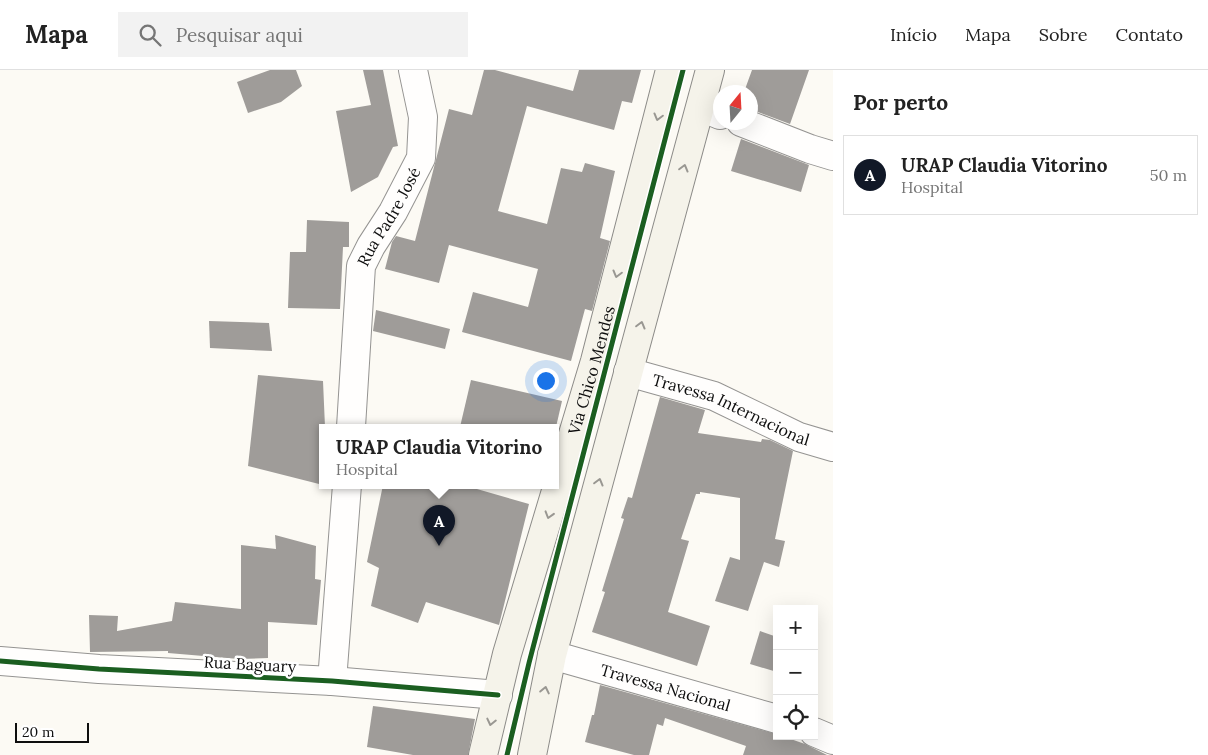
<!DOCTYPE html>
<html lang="pt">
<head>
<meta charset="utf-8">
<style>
  body { margin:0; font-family:Lora,serif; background:#f2f2f2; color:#222 }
  .controls { position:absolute; right:15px; bottom:15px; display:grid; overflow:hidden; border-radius:0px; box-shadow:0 5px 20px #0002 }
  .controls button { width:45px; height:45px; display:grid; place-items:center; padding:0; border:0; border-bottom:1px solid #e0e0e0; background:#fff; color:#222; font:25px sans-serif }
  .compass { position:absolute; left:713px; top:15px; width:45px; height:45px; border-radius:50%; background:#fff; box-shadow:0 5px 20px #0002; rotate:18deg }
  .scale { position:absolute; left:15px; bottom:12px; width:74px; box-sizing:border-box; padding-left:5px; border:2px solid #0e0e0e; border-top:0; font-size:14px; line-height:18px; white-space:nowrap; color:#0e0e0e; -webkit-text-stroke:4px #fff; paint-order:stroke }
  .you { position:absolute; left:545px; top:310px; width:18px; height:18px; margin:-12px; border:4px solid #fff; border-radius:50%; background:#1a73e8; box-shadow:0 0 0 8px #1a73e833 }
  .badge { display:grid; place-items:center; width:32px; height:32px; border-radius:50%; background:#111827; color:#fff; font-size:16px; font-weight:700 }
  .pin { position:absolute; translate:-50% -41px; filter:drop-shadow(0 1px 2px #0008) }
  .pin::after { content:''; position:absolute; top:26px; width:18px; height:15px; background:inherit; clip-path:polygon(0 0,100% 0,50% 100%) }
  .popup { position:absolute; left:319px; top:354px; width:240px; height:65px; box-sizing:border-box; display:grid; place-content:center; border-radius:0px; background:#fff; filter:drop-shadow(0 1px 4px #0005); font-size:16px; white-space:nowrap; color:#767676 }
  .popup b { font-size:19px; color:#222 }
  .popup::after { content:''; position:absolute; left:50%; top:100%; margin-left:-10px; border:10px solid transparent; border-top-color:#fff }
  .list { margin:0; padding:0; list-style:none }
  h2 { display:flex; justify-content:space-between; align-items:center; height:65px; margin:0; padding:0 20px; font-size:21px }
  h2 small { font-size:16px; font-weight:400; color:#767676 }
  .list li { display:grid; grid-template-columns:32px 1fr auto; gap:15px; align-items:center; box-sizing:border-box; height:80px; margin:0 10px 10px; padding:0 10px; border:1px solid #e0e0e0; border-radius:0px }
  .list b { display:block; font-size:19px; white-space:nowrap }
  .list p { margin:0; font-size:16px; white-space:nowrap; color:#767676 }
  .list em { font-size:16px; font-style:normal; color:#767676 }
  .icon { flex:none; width:28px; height:28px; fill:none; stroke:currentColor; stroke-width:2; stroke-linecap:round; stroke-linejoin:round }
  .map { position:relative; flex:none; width:833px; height:685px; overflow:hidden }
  header { display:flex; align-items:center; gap:30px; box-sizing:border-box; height:70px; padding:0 25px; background:#fff; border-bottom:1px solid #e0e0e0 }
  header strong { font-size:24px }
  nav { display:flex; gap:28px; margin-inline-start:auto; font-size:18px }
  .search { width:350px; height:45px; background:#f2f2f2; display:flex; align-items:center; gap:12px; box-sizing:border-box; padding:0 18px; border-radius:0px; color:#767676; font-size:19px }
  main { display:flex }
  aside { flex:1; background:#fff }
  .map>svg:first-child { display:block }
  .building { fill:#9f9c99 }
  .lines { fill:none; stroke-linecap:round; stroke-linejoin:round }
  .minor-casing { stroke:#959492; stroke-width:30 }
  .tertiary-casing { stroke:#959492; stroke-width:30 }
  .secondary-casing { stroke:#8c8b88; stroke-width:30 }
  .minor { stroke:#fffefd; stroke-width:28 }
  .tertiary { stroke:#fffefd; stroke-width:28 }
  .secondary { stroke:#f5f3ea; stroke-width:28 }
  .cycleway-casing { stroke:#fff; stroke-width:8 }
  .cycleway { stroke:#1b5e20; stroke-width:5 }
  .oneway { stroke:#999792 }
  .labels { text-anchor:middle; stroke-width:5; stroke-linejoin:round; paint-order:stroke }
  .street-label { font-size:16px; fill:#0e0e0e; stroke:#fff }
</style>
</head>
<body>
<header>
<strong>Mapa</strong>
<div class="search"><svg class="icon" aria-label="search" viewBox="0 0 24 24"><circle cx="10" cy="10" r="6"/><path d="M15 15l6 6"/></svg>Pesquisar aqui</div>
<nav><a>Início</a><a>Mapa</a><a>Sobre</a><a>Contato</a></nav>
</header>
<main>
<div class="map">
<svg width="833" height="685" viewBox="0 0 833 685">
  <rect width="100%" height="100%" fill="#fcfaf4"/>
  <g class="building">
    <polygon points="270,0 296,0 302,16 281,32 248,43 237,12"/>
    <polygon points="363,0 383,0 398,76 393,77 378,107 351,122 336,41 371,35"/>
    <polygon points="484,0 495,0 573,21 579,0 641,0 632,33 622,31 614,60 527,36 498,141 547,154 561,98 582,102 585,93 615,101 600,168 610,171 592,241 585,239 571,291 462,262 473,222 528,237 538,199 449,175 439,213 385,199 392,172 396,166 415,171 449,39 472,45"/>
    <polygon points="752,0 809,0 790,54 750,39 750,22 744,22"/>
    <polygon points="741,69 809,95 801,122 731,101"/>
    <polygon points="307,150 349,152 349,177 343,177 340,239 288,238 290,182 306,182"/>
    <polygon points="376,240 450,259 445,279 373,261"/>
    <polygon points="209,251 269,253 272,281 210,278"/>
    <polygon points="258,305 323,311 325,357 323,357 323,415 248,396"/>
    <polygon points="471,310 562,331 556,357 460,357"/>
    <polygon points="660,327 705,340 698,363 761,372 762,369 770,370 793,381 775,469 785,471 779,497 764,492 748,541 715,531 730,487 740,490 740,428 700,422 700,424 696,424 681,469 689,471 668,542 710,556 697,596 592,562 605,522 602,521 624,449 621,448 628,427 632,428"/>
    <polygon points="383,415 463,415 529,434 499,555 426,532 418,553 371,536 379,498 367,492"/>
    <polygon points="275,465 316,476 315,509 321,510 317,555 268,552 268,588 239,589 168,583 168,581 90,582 89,545 118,546 117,561 172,551 175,532 241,539 241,475 276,479"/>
    <polygon points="760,561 777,567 777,602 750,594"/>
    <polygon points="600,615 776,664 777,666 782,666 805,674 827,685 743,685 746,676 665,648 663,656 657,654 649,685 634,685 585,672 592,645 594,645"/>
    <polygon points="373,636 475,649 468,685 413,685 367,677"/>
  </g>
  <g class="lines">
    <g class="minor-casing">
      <g id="minor">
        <polyline points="701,37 720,45"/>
        <polyline points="741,52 810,79 833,86"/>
        <path id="s1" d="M 628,302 L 714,326 L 799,367 L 833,377"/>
        <path id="s2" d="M 351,357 L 361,196 L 371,176 L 393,142 L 421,88 L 423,47 L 413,0"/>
        <path id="s3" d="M 552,585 L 777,649"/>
        <polyline points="332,611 347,415"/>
        <polyline points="814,662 833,670"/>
      </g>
    </g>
    <g class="tertiary-casing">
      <polyline id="tertiary" points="0,591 99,599 332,611 498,625"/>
    </g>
    <g class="secondary-casing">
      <g id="secondary">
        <path id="s4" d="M 483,685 L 507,584 L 595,291 L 670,0"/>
        <polyline points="532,685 552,585 710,0"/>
      </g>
    </g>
    <use href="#minor" class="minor"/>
    <use href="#tertiary" class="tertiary"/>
    <use href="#secondary" class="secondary"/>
    <g class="cycleway-casing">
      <g id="cycleway">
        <polyline points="0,591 99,599 332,611 498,625"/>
        <polyline points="507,685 529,593 683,0"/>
      </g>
    </g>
    <use href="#cycleway" class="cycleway"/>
  </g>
  <defs><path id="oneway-chevron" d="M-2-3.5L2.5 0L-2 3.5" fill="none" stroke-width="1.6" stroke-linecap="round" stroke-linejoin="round" transform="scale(1.25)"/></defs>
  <g class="oneway">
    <use href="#oneway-chevron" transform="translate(658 47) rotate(105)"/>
    <use href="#oneway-chevron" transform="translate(684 98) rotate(-75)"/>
    <use href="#oneway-chevron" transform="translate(617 204) rotate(105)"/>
    <use href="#oneway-chevron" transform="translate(641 255) rotate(-75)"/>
    <use href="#oneway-chevron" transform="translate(599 412) rotate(-75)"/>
    <use href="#oneway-chevron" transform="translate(549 445) rotate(107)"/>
    <use href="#oneway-chevron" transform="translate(545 620) rotate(-78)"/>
    <use href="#oneway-chevron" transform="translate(491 652) rotate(103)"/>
  </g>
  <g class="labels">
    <g class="street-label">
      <text dy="6" stroke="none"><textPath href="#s2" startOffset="218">Rua Padre José</textPath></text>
      <text dy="6" stroke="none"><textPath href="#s4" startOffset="400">Via Chico Mendes</textPath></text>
      <text dy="6" stroke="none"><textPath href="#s1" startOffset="110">Travessa Internacional</textPath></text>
      <text transform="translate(250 594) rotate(3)" y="6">Rua Baguary</text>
      <text dy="6" stroke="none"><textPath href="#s3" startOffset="118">Travessa Nacional</textPath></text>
    </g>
  </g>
</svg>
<div class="controls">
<button>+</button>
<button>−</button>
<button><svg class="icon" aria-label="locate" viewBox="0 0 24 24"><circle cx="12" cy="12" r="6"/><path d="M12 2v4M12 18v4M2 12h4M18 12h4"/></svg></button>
</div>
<svg class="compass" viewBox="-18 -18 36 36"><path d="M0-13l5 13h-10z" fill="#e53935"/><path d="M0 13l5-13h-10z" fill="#767676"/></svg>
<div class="scale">20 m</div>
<div class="you"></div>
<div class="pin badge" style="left:439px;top:476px">A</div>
<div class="popup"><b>URAP Claudia Vitorino</b>Hospital</div>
</div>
<aside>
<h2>Por perto<small></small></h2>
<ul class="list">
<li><span class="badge">A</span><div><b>URAP Claudia Vitorino</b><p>Hospital</p></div><em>50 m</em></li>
</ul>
</aside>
</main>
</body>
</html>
